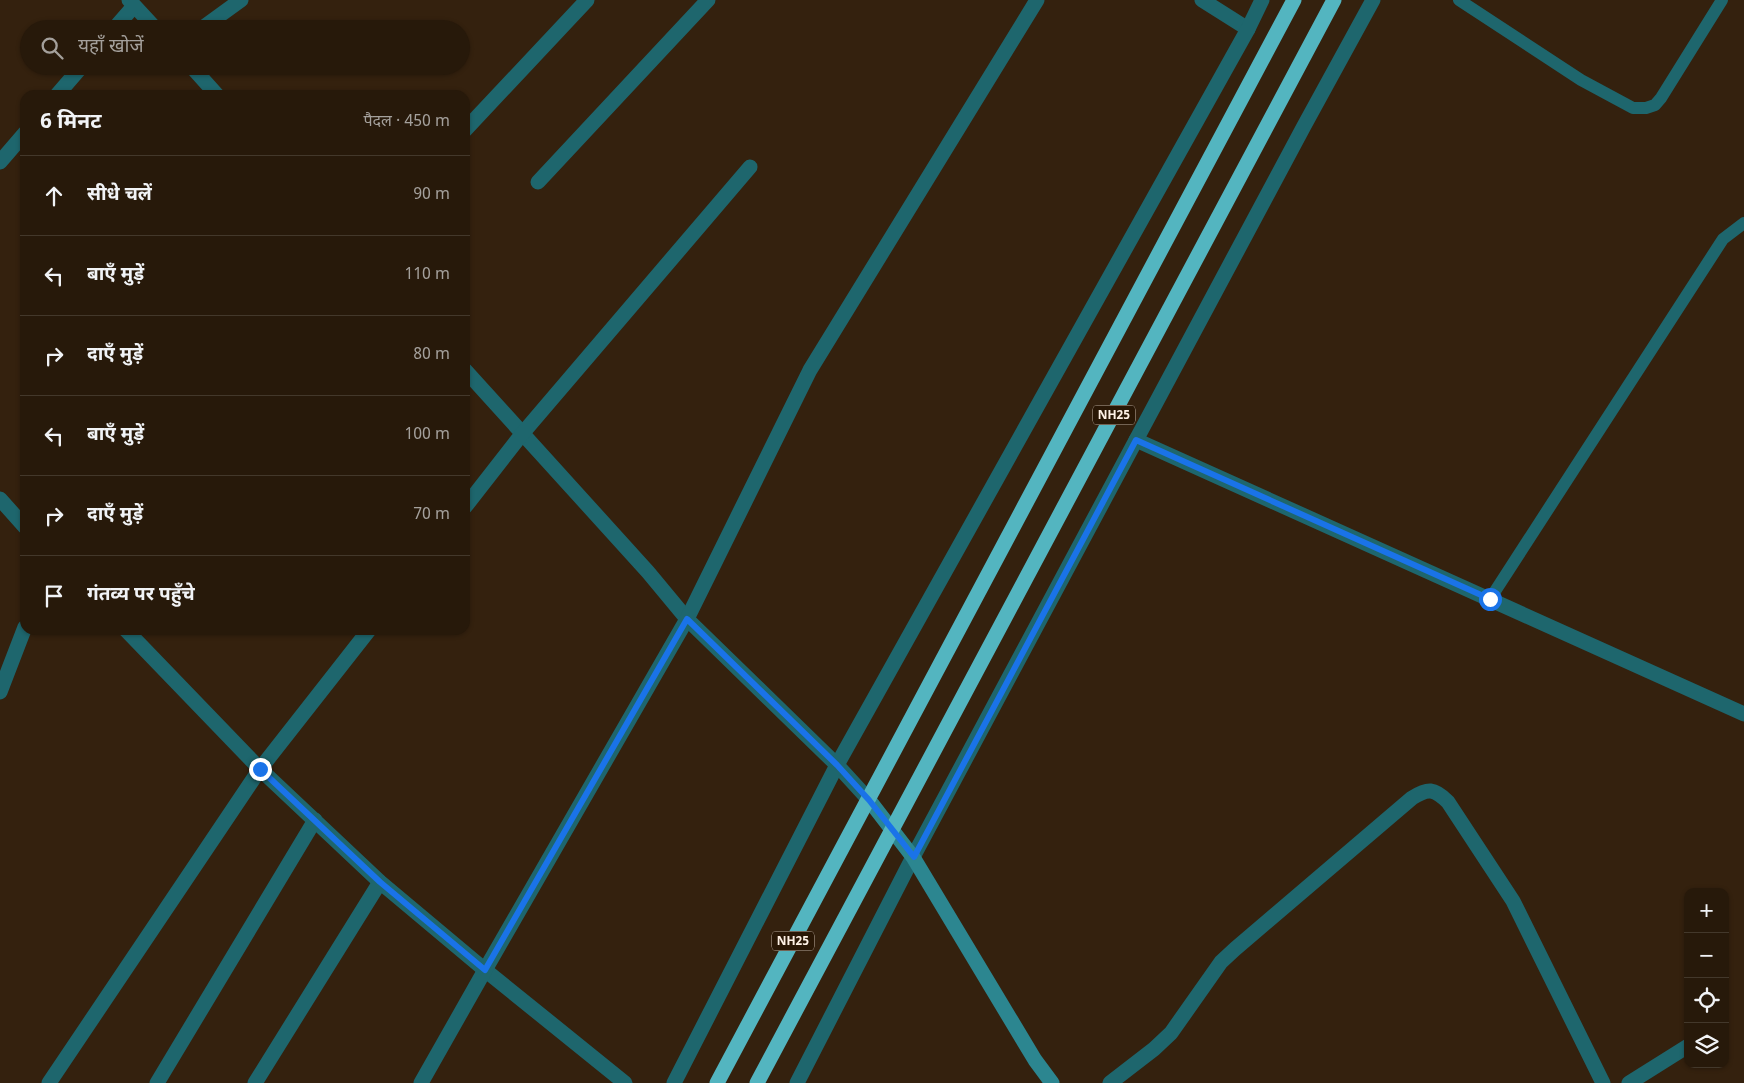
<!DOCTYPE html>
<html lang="hi">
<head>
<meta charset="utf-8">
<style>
  body { margin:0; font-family:Georgia,"Noto Sans Devanagari",serif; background:#2f2213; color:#f1f3f6 }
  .controls { position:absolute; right:15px; bottom:15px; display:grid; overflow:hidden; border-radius:10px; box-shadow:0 1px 4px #0004 }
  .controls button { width:45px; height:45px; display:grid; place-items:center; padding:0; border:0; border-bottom:1px solid #43382b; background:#27190a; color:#f1f3f6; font:25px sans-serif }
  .stop { position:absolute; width:15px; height:15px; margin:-11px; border:4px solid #1a73e8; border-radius:50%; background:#fff }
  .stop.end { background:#1a73e8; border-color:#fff; box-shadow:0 1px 5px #0008 }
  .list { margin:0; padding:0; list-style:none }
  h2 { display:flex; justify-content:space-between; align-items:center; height:65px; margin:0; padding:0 20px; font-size:21px }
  h2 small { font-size:16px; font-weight:400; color:#a4a09c }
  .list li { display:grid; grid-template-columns:32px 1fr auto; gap:15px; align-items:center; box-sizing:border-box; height:80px; padding:0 20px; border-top:1px solid #43382b }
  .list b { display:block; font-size:19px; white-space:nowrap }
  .list em { font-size:16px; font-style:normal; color:#a4a09c }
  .icon { flex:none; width:28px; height:28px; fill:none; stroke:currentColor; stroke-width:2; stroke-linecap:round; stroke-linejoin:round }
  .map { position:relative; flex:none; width:1744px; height:1083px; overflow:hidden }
  .search { position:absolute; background:#27190a; box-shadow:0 1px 4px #0004; left:20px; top:20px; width:450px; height:55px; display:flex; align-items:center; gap:12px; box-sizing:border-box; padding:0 18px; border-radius:28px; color:#a4a09c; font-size:19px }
  .panel { position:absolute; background:#27190a; box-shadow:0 1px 4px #0004; left:20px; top:90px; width:450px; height:545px; border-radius:15px }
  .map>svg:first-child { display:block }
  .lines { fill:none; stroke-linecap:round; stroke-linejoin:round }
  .lane { stroke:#1e666d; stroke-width:12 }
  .street { stroke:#1e666d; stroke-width:15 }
  .secondary { stroke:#2c8690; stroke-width:15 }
  .highway { stroke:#53b5c0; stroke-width:15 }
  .route { stroke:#1a73e8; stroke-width:6 }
  .labels { text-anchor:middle; stroke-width:4; stroke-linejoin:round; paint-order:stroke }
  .shield { fill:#291705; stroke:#beb0a2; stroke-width:1 }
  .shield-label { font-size:12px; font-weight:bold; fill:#fef1e5 }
</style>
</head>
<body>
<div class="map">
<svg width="1744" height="1083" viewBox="0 0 1744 1083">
  <rect width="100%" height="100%" fill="#34210e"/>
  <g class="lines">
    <g class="lane">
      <polyline points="1459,0 1581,80 1633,108 1646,108 1655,105 1661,98 1722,0"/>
      <polyline points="1490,599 1723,239 1744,223"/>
    </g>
    <g class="street">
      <polyline points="129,0 156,29"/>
      <polyline points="1202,0 1248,29"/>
      <polyline points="114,29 134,6"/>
      <polyline points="201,29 241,0"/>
      <polyline points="191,66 217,95"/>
      <polyline points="57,95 82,66"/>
      <polyline points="465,130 587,0"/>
      <polyline points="0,162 25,133"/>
      <polyline points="538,182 708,0"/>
      <polyline points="465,370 648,572 687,619 837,765 869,800"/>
      <polyline points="1136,440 1744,714"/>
      <polyline points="0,499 25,527"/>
      <polyline points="465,507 522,434 750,167"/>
      <polyline points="126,630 260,769 380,882 485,970 625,1083"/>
      <polyline points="0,692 25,627"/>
      <polyline points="49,1083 260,769 369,630"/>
      <polyline points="157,1083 315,820"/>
      <polyline points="255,1083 380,882"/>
      <polyline points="421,1083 485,970 687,619 810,370 1037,0"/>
      <polyline points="674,1083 837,765 1248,29 1262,0"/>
      <polyline points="797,1083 913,857 1304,126 1373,0"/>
      <path d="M 1110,1083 L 1154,1049 L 1171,1033 L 1221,962 L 1235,949 L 1412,798 C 1428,788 1434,788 1448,802 L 1513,901 L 1603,1083"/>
      <polyline points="1629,1083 1688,1046"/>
    </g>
    <polyline class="secondary" points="869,800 913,857 1035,1060 1052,1083"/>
    <g class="highway">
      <polyline points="717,1083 1294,0"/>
      <polyline points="757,1083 1334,0"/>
    </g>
  </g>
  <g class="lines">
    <polyline class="route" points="260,769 380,882 485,970 687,619 837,765 869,800 914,857 1136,440 1490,599"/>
  </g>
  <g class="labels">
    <g class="shield">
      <rect x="1093" y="405.5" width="42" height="19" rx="4"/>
      <rect x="772" y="931.5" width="42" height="19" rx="4"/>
    </g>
    <g class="shield-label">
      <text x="1114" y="419">NH25</text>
      <text x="793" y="945">NH25</text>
    </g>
  </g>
</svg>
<div class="controls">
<button>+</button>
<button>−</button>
<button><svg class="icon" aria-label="locate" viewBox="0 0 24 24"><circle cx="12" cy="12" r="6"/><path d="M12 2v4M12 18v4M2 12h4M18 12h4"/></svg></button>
<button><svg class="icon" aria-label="layers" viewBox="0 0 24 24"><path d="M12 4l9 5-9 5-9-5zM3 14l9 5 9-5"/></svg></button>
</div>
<div class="stop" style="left:1490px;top:599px"></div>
<div class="stop end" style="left:260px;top:769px"></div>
<div class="search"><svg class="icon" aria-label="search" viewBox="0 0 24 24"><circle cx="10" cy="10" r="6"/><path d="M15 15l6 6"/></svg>यहाँ खोजें</div>
<section class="panel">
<h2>6 मिनट<small>पैदल · 450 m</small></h2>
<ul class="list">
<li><svg class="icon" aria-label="ahead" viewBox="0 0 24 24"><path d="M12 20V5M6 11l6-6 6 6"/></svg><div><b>सीधे चलें</b></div><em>90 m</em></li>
<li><svg class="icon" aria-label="left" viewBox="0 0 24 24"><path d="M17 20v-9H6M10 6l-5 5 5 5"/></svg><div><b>बाएँ मुड़ें</b></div><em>110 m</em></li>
<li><svg class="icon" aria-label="right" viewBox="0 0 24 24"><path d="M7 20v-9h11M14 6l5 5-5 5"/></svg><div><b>दाएँ मुड़ें</b></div><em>80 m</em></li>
<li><svg class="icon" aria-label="left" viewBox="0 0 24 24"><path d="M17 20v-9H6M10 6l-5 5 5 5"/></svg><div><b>बाएँ मुड़ें</b></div><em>100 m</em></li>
<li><svg class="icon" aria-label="right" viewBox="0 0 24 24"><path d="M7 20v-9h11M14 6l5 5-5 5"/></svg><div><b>दाएँ मुड़ें</b></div><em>70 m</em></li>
<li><svg class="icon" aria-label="arrive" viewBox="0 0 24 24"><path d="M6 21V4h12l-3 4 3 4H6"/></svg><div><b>गंतव्य पर पहुँचे</b></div></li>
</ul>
</section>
</div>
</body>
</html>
